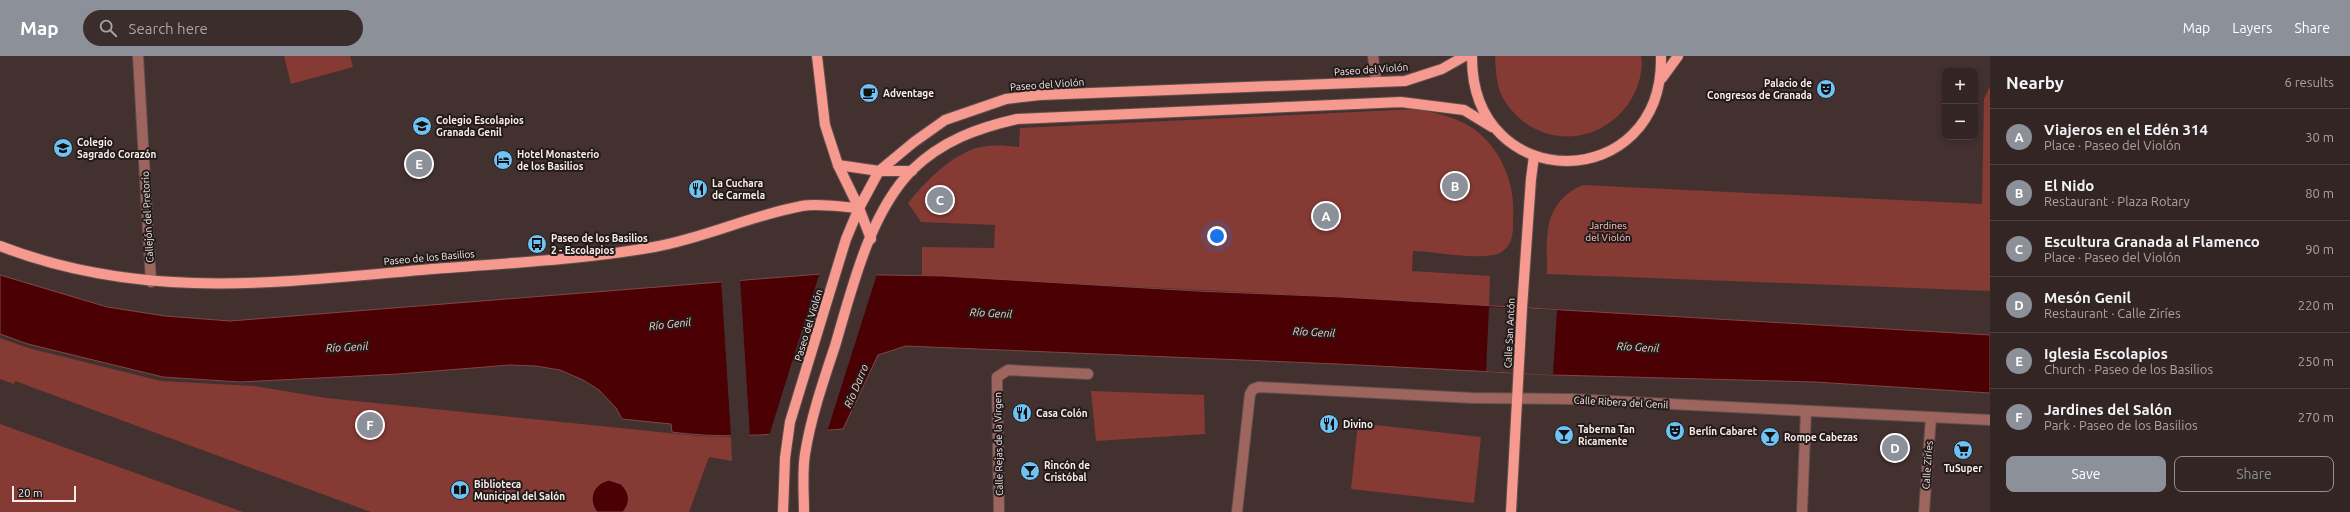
<!DOCTYPE html>
<html lang="en">
<head>
<meta charset="utf-8">
<style>
  body { margin:0; font-family:Ubuntu,sans-serif; background:#3a2d2b; color:#f1f3f6 }
  .controls { position:absolute; right:12px; top:12px; display:grid; overflow:hidden; border-radius:8px; box-shadow:0 2px 6px #0003 }
  .controls button { width:36px; height:36px; display:grid; place-items:center; padding:0; border:0; border-bottom:1px solid #4d4241; background:#322523; color:#f1f3f6; font:20px sans-serif }
  .scale { position:absolute; left:12px; bottom:10px; width:64px; box-sizing:border-box; padding-left:4px; border:2px solid #f8ecea; border-top:0; font-size:11px; line-height:14px; white-space:nowrap; color:#f8ecea; -webkit-text-stroke:3px #231b1a; paint-order:stroke }
  .you { position:absolute; left:1217px; top:180px; width:14px; height:14px; margin:-10px; border:3px solid #fff; border-radius:50%; background:#1a73e8; box-shadow:0 0 0 6px #1a73e833 }
  .badge { display:grid; place-items:center; width:26px; height:26px; border-radius:50%; background:#8c9099; color:#fff; font-size:13px; font-weight:700 }
  .pin { position:absolute; translate:-50% -50%; border:2px solid #fff; box-shadow:0 1px 4px #0006 }
  .list { margin:0; padding:0; list-style:none }
  h2 { display:flex; justify-content:space-between; align-items:center; height:52px; margin:0; padding:0 16px; font-size:17px }
  h2 small { font-size:13px; font-weight:400; color:#a8a5a6 }
  .list li { display:grid; grid-template-columns:26px 1fr auto; gap:12px; align-items:center; box-sizing:border-box; height:56px; padding:0 16px; border-top:1px solid #4d4241 }
  .list b { display:block; font-size:15px; white-space:nowrap }
  .list p { margin:0; font-size:13px; white-space:nowrap; color:#a8a5a6 }
  .list em { font-size:13px; font-style:normal; color:#a8a5a6 }
  .actions { display:flex; gap:8px; padding:12px 16px }
  .actions a { flex:1; padding:9px 0; border:1px solid #8c9099; border-radius:8px; text-align:center; font-size:14px; color:#8c9099 }
  .actions .main { background:#8c9099; color:#fff }
  .icon { flex:none; width:22px; height:22px; fill:none; stroke:currentColor; stroke-width:2; stroke-linecap:round; stroke-linejoin:round }
  .map { position:relative; flex:none; width:1990px; height:456px; overflow:hidden }
  header { display:flex; align-items:center; gap:24px; box-sizing:border-box; height:56px; padding:0 20px; background:#8c9099; color:#fff }
  header strong { font-size:19px }
  nav { display:flex; gap:22px; margin-inline-start:auto; font-size:14px }
  .search { width:280px; height:36px; background:#3a2d2b; display:flex; align-items:center; gap:10px; box-sizing:border-box; padding:0 14px; border-radius:22px; color:#a8a5a6; font-size:15px }
  main { display:flex }
  aside { flex:1; background:#322523 }
  .map>svg:first-child { display:block }
  .green { fill:#853a34 }
  .water { fill:#4b0003; stroke:#7f4748 }
  .pier { fill:#43312f }
  .lines { fill:none; stroke-linecap:round; stroke-linejoin:round }
  .minor-casing { stroke:#604f4d; stroke-width:12 }
  .major-casing { stroke:#604f4d; stroke-width:12 }
  .minor { stroke:#9e655f; stroke-width:10 }
  .major { stroke:#f6998f; stroke-width:10 }
  .labels { text-anchor:middle; stroke-width:4; stroke-linejoin:round; paint-order:stroke }
  .street-label { font-size:10px; fill:#f8ecea; stroke:#231b1a }
  .poi-label { font-size:10px; font-weight:bold; fill:#f8ecea; stroke:#231b1a; text-anchor:start }
  .park-label { font-size:10px; fill:#f8c8c2; stroke:#231b1a }
  .water-label { font-size:11px; font-style:italic; fill:#fbccc6; stroke:#231b1a }
</style>
</head>
<body>
<header>
<strong>Map</strong>
<div class="search"><svg class="icon" aria-label="search" viewBox="0 0 24 24"><circle cx="10" cy="10" r="6"/><path d="M15 15l6 6"/></svg>Search here</div>
<nav><a>Map</a><a>Layers</a><a>Share</a></nav>
</header>
<main>
<div class="map">
<svg width="1990" height="456" viewBox="0 0 1990 456">
  <rect width="100%" height="100%" fill="#43312f"/>
  <g class="green">
    <polygon points="284,0 350,0 353,11 291,28"/>
    <path d="M 1495,0 L 1641,0 C 1643,11 1640,26 1635,36 C 1610,89 1540,97 1506,47 C 1496,33 1496,16 1495,0 Z"/>
    <path d="M 1990,30 L 1990,235 L 1547,218 C 1547,179 1542,147 1583,129 L 1982,148 L 1984,43 Z"/>
    <path d="M 1417,53 C 1433,56 1449,60 1464,67 C 1497,84 1516,124 1513,161 C 1513,173 1514,187 1503,195 C 1488,207 1434,195 1413,195 L 1412,215 L 1490,220 L 1489,251 L 1341,241 L 922,220 L 922,191 L 994,192 L 995,169 L 921,166 L 908,147 C 926,125 957,92 988,90 C 998,89 1009,90 1019,91 L 1020,72 Z"/>
    <polygon points="0,282 28,292 161,325 254,330 326,342 698,380 731,381 732,405 709,401 689,456 371,456 15,325 14,328 0,323"/>
    <polygon points="1091,335 1204,339 1205,378 1096,385"/>
    <polygon points="1358,367 1481,381 1474,447 1351,433"/>
    <polygon points="0,368 243,456 0,456"/>
  </g>
  <g class="water">
    <path d="M 821,218 L 944,220 L 1197,235 L 1341,241 L 1990,279 L 1990,337 L 1815,326 L 1553,319 L 1338,308 L 906,290 L 878,299 L 843,373 C 786,377 729,384 672,376 L 671,368 L 622,363 L 616,352 L 599,334 L 583,324 L 560,314 L 536,310 L 510,309 L 398,318 L 240,326 L 163,321 L 28,288 L 0,278 L 0,219 L 107,251 L 165,260 L 230,265 Z"/>
    <path d="M 609,424 L 621,428 C 630,437 631,446 623,456 L 597,456 C 587,443 593,428 609,424 Z"/>
  </g>
  <g class="pier">
    <polygon points="820,216 877,218 827,376 769,380"/>
    <polygon points="740,222 750,380 731,381 721,223"/>
    <polygon points="1489,251 1557,254 1553,319 1486,315"/>
  </g>
  <g class="lines">
    <g class="minor-casing">
      <g id="minor">
        <polyline points="138,0 151,226"/>
        <polyline points="1373,0 1376,25"/>
        <polyline points="999,456 997,321 1008,314 1088,318"/>
        <polyline points="1237,456 1250,338 1253,333 1259,331 1473,342 1571,343 1990,364"/>
        <polyline points="1802,456 1806,355"/>
        <polyline points="1924,456 1931,361"/>
      </g>
    </g>
    <g class="major-casing">
      <g id="major">
        <polyline points="817,0 825,69 838,109 859,152 871,183"/>
        <path d="M 1472,0 C 1471,141 1664,139 1661,0"/>
        <polyline points="1662,22 1678,0"/>
        <polyline points="838,109 879,115 912,115"/>
        <path d="M 0,190 C 145,246 282,226 432,213 C 506,207 581,204 654,191 C 705,182 752,159 802,150 C 819,147 841,151 859,152"/>
        <polyline points="783,456 785,402 790,366 846,183 859,152 879,115 914,86 945,64 1006,43 1040,39 1405,25 1442,13 1465,0"/>
        <path d="M 804,456 C 804,437 802,417 805,398 C 811,361 823,326 835,290 C 852,233 869,158 912,114 C 942,85 977,72 1017,63 L 1401,46 L 1464,54 L 1492,71"/>
        <polyline points="1511,456 1522,252 1531,123 1534,100"/>
      </g>
    </g>
    <use href="#minor" class="minor"/>
    <use href="#major" class="major"/>
  </g>
  <defs>
    <g id="theatre-disc" transform="scale(1)"><circle r="9.5" fill="#6fc2f4" stroke="#231b1a"/><path d="M-5-5.5Q0-4 5-5.5V0Q5 5 0 6Q-5 5-5 0ZM-3.3-2.5H-1v1.5H-3.3ZM1-2.5H3.3v1.5H1ZM-2.8 1Q0 5.5 2.8 1Z" fill="#111"/></g>
    <g id="cafe-disc" transform="scale(1)"><circle r="9.5" fill="#6fc2f4" stroke="#231b1a"/><path d="M-5.5-4.5H6V0H3Q3 3.5 0 3.5H-2.5Q-5.5 3.5-5.5 0ZM3-3.2v2h1.7v-2ZM-6 4.5H4V6H-6Z" fill="#111"/></g>
    <g id="school-disc" transform="scale(1)"><circle r="9.5" fill="#6fc2f4" stroke="#231b1a"/><path d="M0-5L7-2L0 1L-7-2ZM-4 1L0 2.5L4 1V4Q0 6-4 4Z" fill="#111"/></g>
    <g id="hotel-disc" transform="scale(1)"><circle r="9.5" fill="#6fc2f4" stroke="#231b1a"/><path d="M-6-4.5h1.5V1H6V5H4.5V3h-9V5H-6ZM-4 0a1.8 1.8 0 1 1 3.6 0ZM.5 0V-2.5h3Q6-2.5 6 0Z" fill="#111"/></g>
    <g id="restaurant-disc" transform="scale(1)"><circle r="9.5" fill="#6fc2f4" stroke="#231b1a"/><path d="M-5-6h1v4h1v-4h1v4h1v-4h1v5L-1.5 .5V6h-2V.5L-5-1ZM5-6V6H3V1.5H1.5Q1.5-4 5-6Z" fill="#111"/></g>
    <g id="bus-disc" transform="scale(1)"><circle r="9.5" fill="#6fc2f4" stroke="#231b1a"/><path d="M-5-6H5V4H4V6H2V4H-2V6H-4V4H-5ZM-3.5-4V0h7V-4ZM-3.5 1.2v1.5H-2V1.2ZM2 1.2v1.5H3.5V1.2Z" fill="#111"/></g>
    <g id="bar-disc" transform="scale(1)"><circle r="9.5" fill="#6fc2f4" stroke="#231b1a"/><path d="M-6-5H6L.8 .8V4.5H3.5V6h-7V4.5H-.8V.8Z" fill="#111"/></g>
    <g id="supermarket-disc" transform="scale(1)"><circle r="9.5" fill="#6fc2f4" stroke="#231b1a"/><path d="M-6-5.5h2.5l.6 2H6L4.5 2H-2.5L-4.4-4H-6ZM-1.5 3.2a1.3 1.3 0 1 0 .1 0ZM3 3.2a1.3 1.3 0 1 0 .1 0Z" fill="#111"/></g>
    <g id="library-disc" transform="scale(1)"><circle r="9.5" fill="#6fc2f4" stroke="#231b1a"/><path d="M-6-4Q-3-5.5-.7-3.5V5Q-3 3-6 4ZM6-4Q3-5.5 .7-3.5V5Q3 3 6 4Z" fill="#111"/></g>
  </defs>
  <g fill-rule="evenodd">
    <use href="#theatre-disc" x="1826" y="33"/>
    <use href="#cafe-disc" x="869" y="37"/>
    <use href="#school-disc" x="422" y="70"/>
    <use href="#school-disc" x="63" y="92"/>
    <use href="#hotel-disc" x="503" y="104"/>
    <use href="#restaurant-disc" x="698" y="133"/>
    <use href="#bus-disc" x="537" y="188"/>
    <use href="#restaurant-disc" x="1022" y="357"/>
    <use href="#restaurant-disc" x="1329" y="368"/>
    <use href="#theatre-disc" x="1675" y="375"/>
    <use href="#bar-disc" x="1564" y="379"/>
    <use href="#bar-disc" x="1770" y="381"/>
    <use href="#supermarket-disc" x="1963" y="394"/>
    <use href="#bar-disc" x="1030" y="415"/>
    <use href="#library-disc" x="460" y="434"/>
  </g>
  <g class="labels">
    <g class="street-label">
      <text transform="translate(1371 13) rotate(-4)" y="4">Paseo del Violón</text>
      <text transform="translate(1047 28) rotate(-4)" y="4">Paseo del Violón</text>
      <text transform="translate(147 161) rotate(-93)" y="4">Callejón del Pretorio</text>
      <text transform="translate(429 201) rotate(-5)" y="4">Paseo de los Basilios</text>
      <text transform="translate(808 269) rotate(-73)" y="4">Paseo del Violón</text>
      <text transform="translate(1509 277) rotate(-87)" y="4">Calle San Antón</text>
      <text transform="translate(1621 346) rotate(3)" y="4">Calle Ribera del Genil</text>
      <text transform="translate(998 388) rotate(-91)" y="4">Calle Rejas de la Virgen</text>
      <text transform="translate(1927 409) rotate(-86)" y="4">Calle Ziríes</text>
    </g>
    <g class="poi-label">
      <text x="1812" y="31" text-anchor="end">Palacio de<tspan x="1812" dy="12">Congresos de Granada</tspan></text>
      <text x="883" y="41">Adventage</text>
      <text x="436" y="68">Colegio Escolapios<tspan x="436" dy="12">Granada Genil</tspan></text>
      <text x="77" y="90">Colegio<tspan x="77" dy="12">Sagrado Corazón</tspan></text>
      <text x="517" y="102">Hotel Monasterio<tspan x="517" dy="12">de los Basilios</tspan></text>
      <text x="712" y="131">La Cuchara<tspan x="712" dy="12">de Carmela</tspan></text>
      <text x="551" y="186">Paseo de los Basilios<tspan x="551" dy="12">2 - Escolapios</tspan></text>
      <text x="1036" y="361">Casa Colón</text>
      <text x="1343" y="372">Divino</text>
      <text x="1578" y="377">Taberna Tan<tspan x="1578" dy="12">Ricamente</tspan></text>
      <text x="1689" y="379">Berlín Cabaret</text>
      <text x="1784" y="385">Rompe Cabezas</text>
      <text x="1044" y="413">Rincón de<tspan x="1044" dy="12">Cristóbal</tspan></text>
      <text x="1963" y="416" text-anchor="middle">TuSuper</text>
      <text x="474" y="432">Biblioteca<tspan x="474" dy="12">Municipal del Salón</tspan></text>
    </g>
    <g class="park-label">
      <text x="1608" y="173">Jardines<tspan x="1608" dy="12">del Violón</tspan></text>
    </g>
    <g class="water-label">
      <text transform="translate(991 257) rotate(3)" y="4">Río Genil</text>
      <text transform="translate(670 268) rotate(-6)" y="4">Río Genil</text>
      <text transform="translate(1314 276) rotate(3)" y="4">Río Genil</text>
      <text transform="translate(347 291) rotate(-3)" y="4">Río Genil</text>
      <text transform="translate(1638 291) rotate(3)" y="4">Río Genil</text>
      <text transform="translate(856 330) rotate(-67)" y="4">Río Darro</text>
    </g>
  </g>
</svg>
<div class="controls">
<button>+</button>
<button>−</button>
</div>
<div class="scale">20 m</div>
<div class="you"></div>
<div class="pin badge" style="left:1326px;top:160px">A</div>
<div class="pin badge" style="left:1455px;top:130px">B</div>
<div class="pin badge" style="left:940px;top:144px">C</div>
<div class="pin badge" style="left:1895px;top:392px">D</div>
<div class="pin badge" style="left:419px;top:108px">E</div>
<div class="pin badge" style="left:370px;top:369px">F</div>
</div>
<aside>
<h2>Nearby<small>6 results</small></h2>
<ul class="list">
<li><span class="badge">A</span><div><b>Viajeros en el Edén 314</b><p>Place · Paseo del Violón</p></div><em>30 m</em></li>
<li><span class="badge">B</span><div><b>El Nido</b><p>Restaurant · Plaza Rotary</p></div><em>80 m</em></li>
<li><span class="badge">C</span><div><b>Escultura Granada al Flamenco</b><p>Place · Paseo del Violón</p></div><em>90 m</em></li>
<li><span class="badge">D</span><div><b>Mesón Genil</b><p>Restaurant · Calle Ziríes</p></div><em>220 m</em></li>
<li><span class="badge">E</span><div><b>Iglesia Escolapios</b><p>Church · Paseo de los Basilios</p></div><em>250 m</em></li>
<li><span class="badge">F</span><div><b>Jardines del Salón</b><p>Park · Paseo de los Basilios</p></div><em>270 m</em></li>
</ul>
<div class="actions"><a class="main">Save</a><a>Share</a></div>
</aside>
</main>
</body>
</html>
